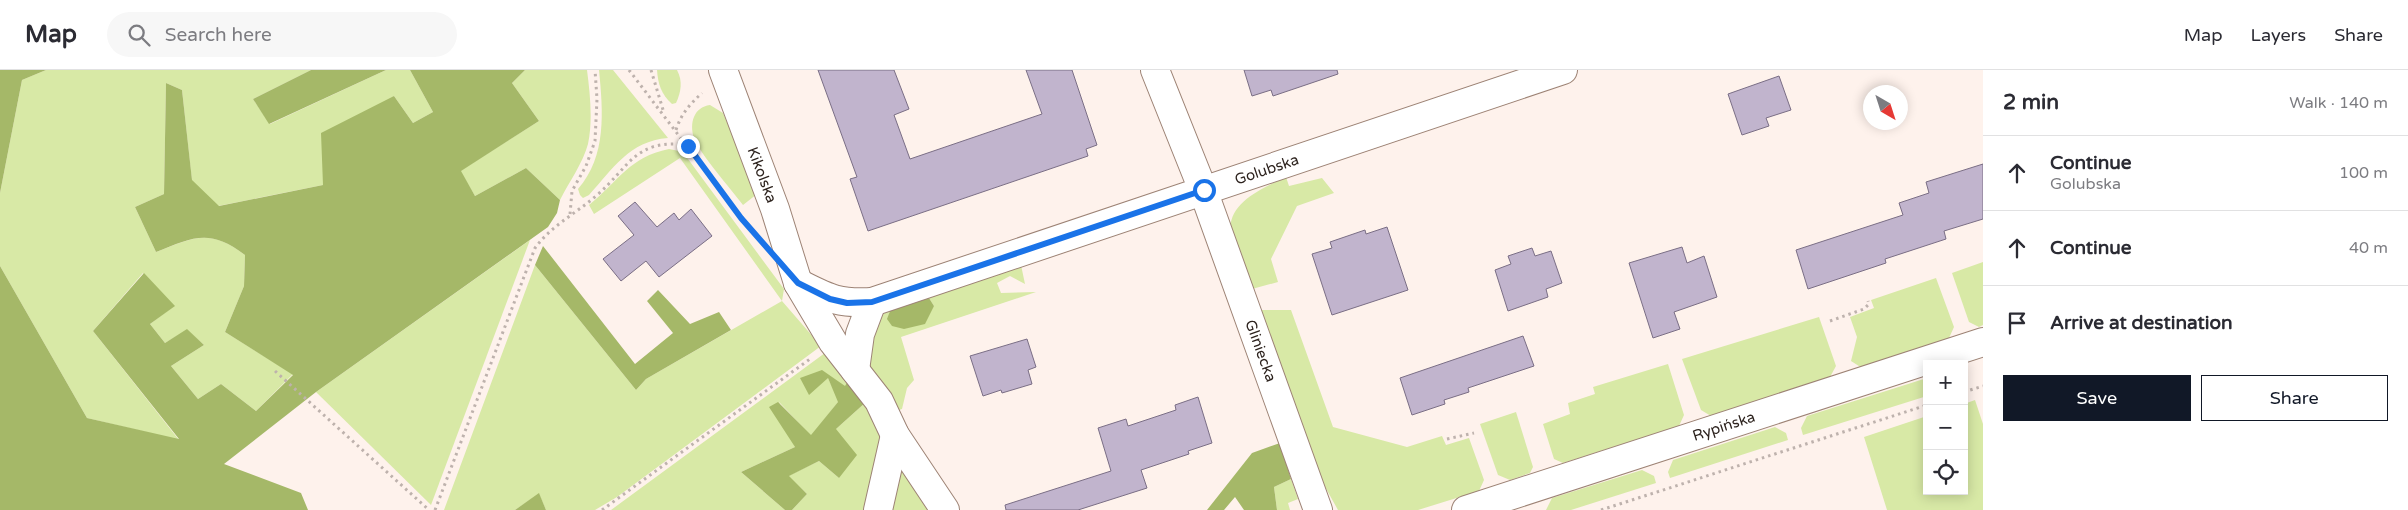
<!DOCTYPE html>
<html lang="en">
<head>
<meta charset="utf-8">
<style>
  body { margin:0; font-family:"Varela Round",sans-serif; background:#f7f7f7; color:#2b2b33 }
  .controls { position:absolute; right:15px; bottom:15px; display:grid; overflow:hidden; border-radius:0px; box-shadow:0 2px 12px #0003 }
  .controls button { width:45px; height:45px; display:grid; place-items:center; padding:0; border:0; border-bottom:1px solid #e1e1e2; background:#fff; color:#2b2b33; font:25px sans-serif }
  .compass { position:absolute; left:1863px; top:15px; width:45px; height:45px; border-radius:50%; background:#fff; box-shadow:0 2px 12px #0003; rotate:141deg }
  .stop { position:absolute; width:15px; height:15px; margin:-11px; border:4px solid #1a73e8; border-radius:50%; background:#fff }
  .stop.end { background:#1a73e8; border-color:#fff; box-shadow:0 1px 5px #0008 }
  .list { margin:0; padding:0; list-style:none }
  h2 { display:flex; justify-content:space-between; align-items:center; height:65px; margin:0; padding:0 20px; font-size:21px }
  h2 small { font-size:16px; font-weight:400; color:#7c7c81 }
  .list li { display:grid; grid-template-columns:32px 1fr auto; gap:15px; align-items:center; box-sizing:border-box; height:75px; padding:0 20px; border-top:1px solid #e1e1e2 }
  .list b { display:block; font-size:19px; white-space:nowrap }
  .list p { margin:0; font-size:16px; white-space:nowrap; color:#7c7c81 }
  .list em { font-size:16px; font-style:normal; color:#7c7c81 }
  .actions { display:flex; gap:10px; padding:15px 20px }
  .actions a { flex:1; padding:11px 0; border:1px solid #111827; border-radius:0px; text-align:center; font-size:18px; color:#111827 }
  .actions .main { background:#111827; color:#fff }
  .icon { flex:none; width:28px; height:28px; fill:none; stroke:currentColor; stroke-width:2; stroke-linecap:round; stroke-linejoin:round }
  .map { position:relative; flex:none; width:1983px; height:440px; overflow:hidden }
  header { display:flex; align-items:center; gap:30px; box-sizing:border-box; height:70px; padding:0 25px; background:#fff; border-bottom:1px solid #e1e1e2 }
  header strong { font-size:24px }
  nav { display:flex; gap:28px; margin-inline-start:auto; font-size:18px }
  .search { width:350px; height:45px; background:#f7f7f7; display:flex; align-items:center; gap:12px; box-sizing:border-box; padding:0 18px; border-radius:28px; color:#7c7c81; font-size:19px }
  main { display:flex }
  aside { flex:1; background:#fff }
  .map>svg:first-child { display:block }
  .green { fill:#d8e9a6 }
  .forest { fill:#a5b868 }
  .building { fill:#c1b4cd; stroke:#7a6e85 }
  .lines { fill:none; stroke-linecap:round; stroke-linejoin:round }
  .minor-casing { stroke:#9d8375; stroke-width:30 }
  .path { stroke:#beb2ad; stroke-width:3; stroke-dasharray:2.5 4; stroke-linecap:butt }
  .minor { stroke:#fff; stroke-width:28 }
  .route { stroke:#1a73e8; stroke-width:6 }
  .labels { text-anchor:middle; stroke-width:4; stroke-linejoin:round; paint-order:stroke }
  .street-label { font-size:15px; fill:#2d231e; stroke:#fff }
</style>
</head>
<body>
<header>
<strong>Map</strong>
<div class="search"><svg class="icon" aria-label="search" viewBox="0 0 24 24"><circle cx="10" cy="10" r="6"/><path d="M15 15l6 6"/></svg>Search here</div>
<nav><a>Map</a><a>Layers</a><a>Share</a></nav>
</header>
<main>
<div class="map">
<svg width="1983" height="440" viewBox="0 0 1983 440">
  <rect width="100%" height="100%" fill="#fef2ec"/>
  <g class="green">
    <path d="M 46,0 L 311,0 L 253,29 L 270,54 L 386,0 L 410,0 L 433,42 L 413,53 L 394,26 L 323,115 L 218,136 L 192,111 L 182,20 L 166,13 L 164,124 L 135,137 L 156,182 C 194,167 210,158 245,185 L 244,216 L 225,262 L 293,304 L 256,341 L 221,314 L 198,329 L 171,296 L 204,275 L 187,260 L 165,273 L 150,254 L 174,236 L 143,203 L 93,261 L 179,370 L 87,348 L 0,196 L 0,123 L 22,10 Z"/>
    <path d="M 525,0 L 587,0 C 590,23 593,51 588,74 C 583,93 569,112 560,130 L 526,98 L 475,126 L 460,101 L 539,51 L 512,13 Z"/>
    <path d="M 599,0 L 613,0 L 668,68 C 629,71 613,99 589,125 L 583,128 L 580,125 L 578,119 C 607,86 603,41 599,0 Z"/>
    <path d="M 657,0 L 677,0 C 683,11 681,22 676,33 L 672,34 C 661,24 658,14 657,0 Z"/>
    <path d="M 710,35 L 723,43 L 757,124 L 743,135 C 731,119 700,84 694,68 C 689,53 694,37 710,35 Z"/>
    <path d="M 669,79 L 679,81 L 688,89 L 784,219 L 782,231 L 821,276 L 617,427 L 595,440 L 546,440 L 539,424 L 515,440 L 444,440 L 535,195 L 636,320 L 646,309 L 782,231 L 680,88 L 594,144 L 589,135 C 619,111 629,87 669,79 Z"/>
    <path d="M 1286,107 L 1289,116 L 1322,108 L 1334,123 L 1297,136 L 1271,189 L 1278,212 L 1252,219 C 1246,202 1234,183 1231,165 C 1225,133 1263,118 1286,107 Z"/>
    <polygon points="530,170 431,435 316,322"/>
    <polygon points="1983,192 1983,255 1979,257 1969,252 1952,203"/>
    <polygon points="1021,195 1025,214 1010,206 997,213 1001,223 1036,222 901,267 914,310 907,318 902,339 896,341 865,292 880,245 890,241 888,249 934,236 929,228"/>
    <polygon points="1936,208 1954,257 1949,268 1862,298 1851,291 1857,267 1850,247 1874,238 1871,230"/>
    <polygon points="1257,240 1291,240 1333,357 1407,377 1442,366 1446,375 1469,368 1484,410 1479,421 1418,440 1338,440 1324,415"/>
    <polygon points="1819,247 1836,296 1830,307 1711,346 1701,340 1682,289"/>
    <polygon points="829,280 851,306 845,317 828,308 839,331 811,366 779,332 795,377 741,402 785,440 611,440"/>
    <polygon points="1668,294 1684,345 1679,356 1563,393 1554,389 1543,354 1570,344 1568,333 1595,324 1593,317"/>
    <polygon points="1927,308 1927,326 1803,365 1801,358 1807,346"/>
    <polygon points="1975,330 1983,354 1983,440 1887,440 1864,367 1927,346 1927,421 1964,421 1964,334"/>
    <polygon points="866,332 878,357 880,370 868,440 792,440 807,424 788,406 819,391 839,408 836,359"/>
    <polygon points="1516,342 1533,397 1530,403 1510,410 1498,405 1480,354"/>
    <polygon points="1775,357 1786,363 1788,370 1670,408 1668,402 1673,390"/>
    <polygon points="903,393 933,440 892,440"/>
    <polygon points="1642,400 1654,406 1656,413 1571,440 1546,440 1552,428"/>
    <polygon points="1291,409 1298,429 1288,433 1290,440 1277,440 1274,417"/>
  </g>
  <g class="forest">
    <polygon points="0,0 46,0 22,10 0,123"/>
    <polygon points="311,0 386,0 269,54 253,29"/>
    <path d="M 410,0 L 525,0 L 512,13 L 539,51 L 461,101 L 475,126 L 526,98 L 560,130 L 557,143 L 548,157 L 316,322 L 224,394 L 301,423 L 308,440 L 0,440 L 0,196 L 87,348 L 179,369 L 93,261 L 144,203 L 175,236 L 150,254 L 165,273 L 187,259 L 204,275 L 171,296 L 198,329 L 221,314 L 256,341 L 293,305 L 225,262 L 244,216 L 245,185 C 210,158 193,167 156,182 L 135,137 L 164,124 L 166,13 L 182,20 L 192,110 L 219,136 L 323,115 L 321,63 L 394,26 L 413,53 L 433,42 Z"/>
    <polygon points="543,176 635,294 673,263 647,231 658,220 690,254 719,242 731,260 646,309 636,320 535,195"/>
    <polygon points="929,228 934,236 925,254 904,259 892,256 887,249 890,241"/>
    <polygon points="822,300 845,316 851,306 866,332 836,359 857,385 839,408 819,391 789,406 807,424 792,440 785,440 741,402 795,377 769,337 778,332 811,365 838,332 828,308 809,325 800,308"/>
    <polygon points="1280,373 1291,409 1274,417 1277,440 1244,440 1235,427 1224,440 1207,440 1252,383"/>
    <polygon points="539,423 546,440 515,440"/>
  </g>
  <g class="building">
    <polygon points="818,0 894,0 909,39 894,45 910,89 1042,44 1026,0 1072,0 1097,75 1086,79 1088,86 868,161 850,109 857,107"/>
    <polygon points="1244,0 1337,0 1338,4 1273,26 1271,20 1252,26"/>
    <polygon points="1779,6 1791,40 1766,48 1769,56 1742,65 1728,24"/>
    <polygon points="1983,94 1983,149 1944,161 1946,169 1885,189 1886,193 1808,219 1796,180 1903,145 1899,133 1929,123 1926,112"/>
    <polygon points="635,132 657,157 674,143 679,150 691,139 712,166 659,207 646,191 621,211 603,189 634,165 618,146"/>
    <polygon points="1387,157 1408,220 1332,245 1312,184 1332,178 1330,172 1365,160 1366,164"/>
    <polygon points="1682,177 1687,193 1704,186 1717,227 1674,242 1680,259 1653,268 1629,193"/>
    <polygon points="1532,178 1535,186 1551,181 1562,213 1546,219 1548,227 1508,241 1495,200 1511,194 1508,186"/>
    <polygon points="1523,266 1534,296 1468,318 1469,322 1444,330 1445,334 1412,345 1400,308"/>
    <polygon points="1027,269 1036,297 1028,300 1032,314 1002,323 1001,320 983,326 970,286"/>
    <polygon points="1198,327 1212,373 1188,381 1189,384 1141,400 1147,418 1078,440 1006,440 1005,435 1111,401 1098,358 1126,349 1128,356 1176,340 1175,335"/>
  </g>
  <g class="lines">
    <g class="minor-casing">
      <g id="minor">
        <path id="s1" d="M 723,0 L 775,139 L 798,213 L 833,272 L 879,331 L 895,365 L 945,440"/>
        <path id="s2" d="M 1155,0 L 1203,120 L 1318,440"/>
        <path id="s3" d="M 798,213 C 828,228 837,234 872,232 L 1563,0"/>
        <polyline points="855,300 860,264 872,232"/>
        <polyline points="878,440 895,365"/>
        <path id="s4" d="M 1466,440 L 1983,272"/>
      </g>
    </g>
    <g class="path">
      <polyline points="629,0 749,158"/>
      <polyline points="651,0 664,43"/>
      <path d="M 676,60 C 681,44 690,34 702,23"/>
      <polyline points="570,144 572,121 586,96 595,71 597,29 595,0"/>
      <polyline points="1830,251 1864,239 1869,234 1868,231"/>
      <polyline points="275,301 429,440"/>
      <polyline points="1964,322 1983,316"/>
      <polyline points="1447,369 1474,363"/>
      <path d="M 435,440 L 535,178 C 551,156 575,144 596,126 C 630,97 634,68 689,75"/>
      <polyline points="602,440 810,289"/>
      <polyline points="1601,440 1927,335"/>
    </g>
    <use href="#minor" class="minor"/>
  </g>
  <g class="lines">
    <polyline class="route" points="688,76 741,148 798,213 830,229 847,233 872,232 1204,120"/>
  </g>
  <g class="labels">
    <g class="street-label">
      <text dy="5" stroke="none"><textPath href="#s3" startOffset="494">Golubska</textPath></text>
      <text dy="5" stroke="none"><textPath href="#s1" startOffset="112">Kikolska</textPath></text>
      <text dy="5" stroke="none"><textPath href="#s2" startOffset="300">Gliniecka</textPath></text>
      <text dy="5" stroke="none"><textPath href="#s4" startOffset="271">Rypińska</textPath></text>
    </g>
  </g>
</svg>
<div class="controls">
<button>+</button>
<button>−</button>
<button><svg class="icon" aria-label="locate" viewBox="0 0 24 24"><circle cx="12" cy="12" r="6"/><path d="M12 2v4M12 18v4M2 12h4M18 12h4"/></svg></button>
</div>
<svg class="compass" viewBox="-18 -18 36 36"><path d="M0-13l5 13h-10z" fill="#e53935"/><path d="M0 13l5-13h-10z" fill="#7c7c81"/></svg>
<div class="stop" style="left:1204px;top:120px"></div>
<div class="stop end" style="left:688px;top:76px"></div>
</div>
<aside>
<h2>2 min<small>Walk · 140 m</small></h2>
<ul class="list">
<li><svg class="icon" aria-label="ahead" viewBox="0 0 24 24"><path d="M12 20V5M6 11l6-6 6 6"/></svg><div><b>Continue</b><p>Golubska</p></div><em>100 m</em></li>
<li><svg class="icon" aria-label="ahead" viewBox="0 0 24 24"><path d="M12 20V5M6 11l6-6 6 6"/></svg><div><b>Continue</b></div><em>40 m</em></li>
<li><svg class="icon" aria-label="arrive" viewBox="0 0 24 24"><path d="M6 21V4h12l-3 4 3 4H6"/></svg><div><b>Arrive at destination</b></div></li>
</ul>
<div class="actions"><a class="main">Save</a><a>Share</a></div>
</aside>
</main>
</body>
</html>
